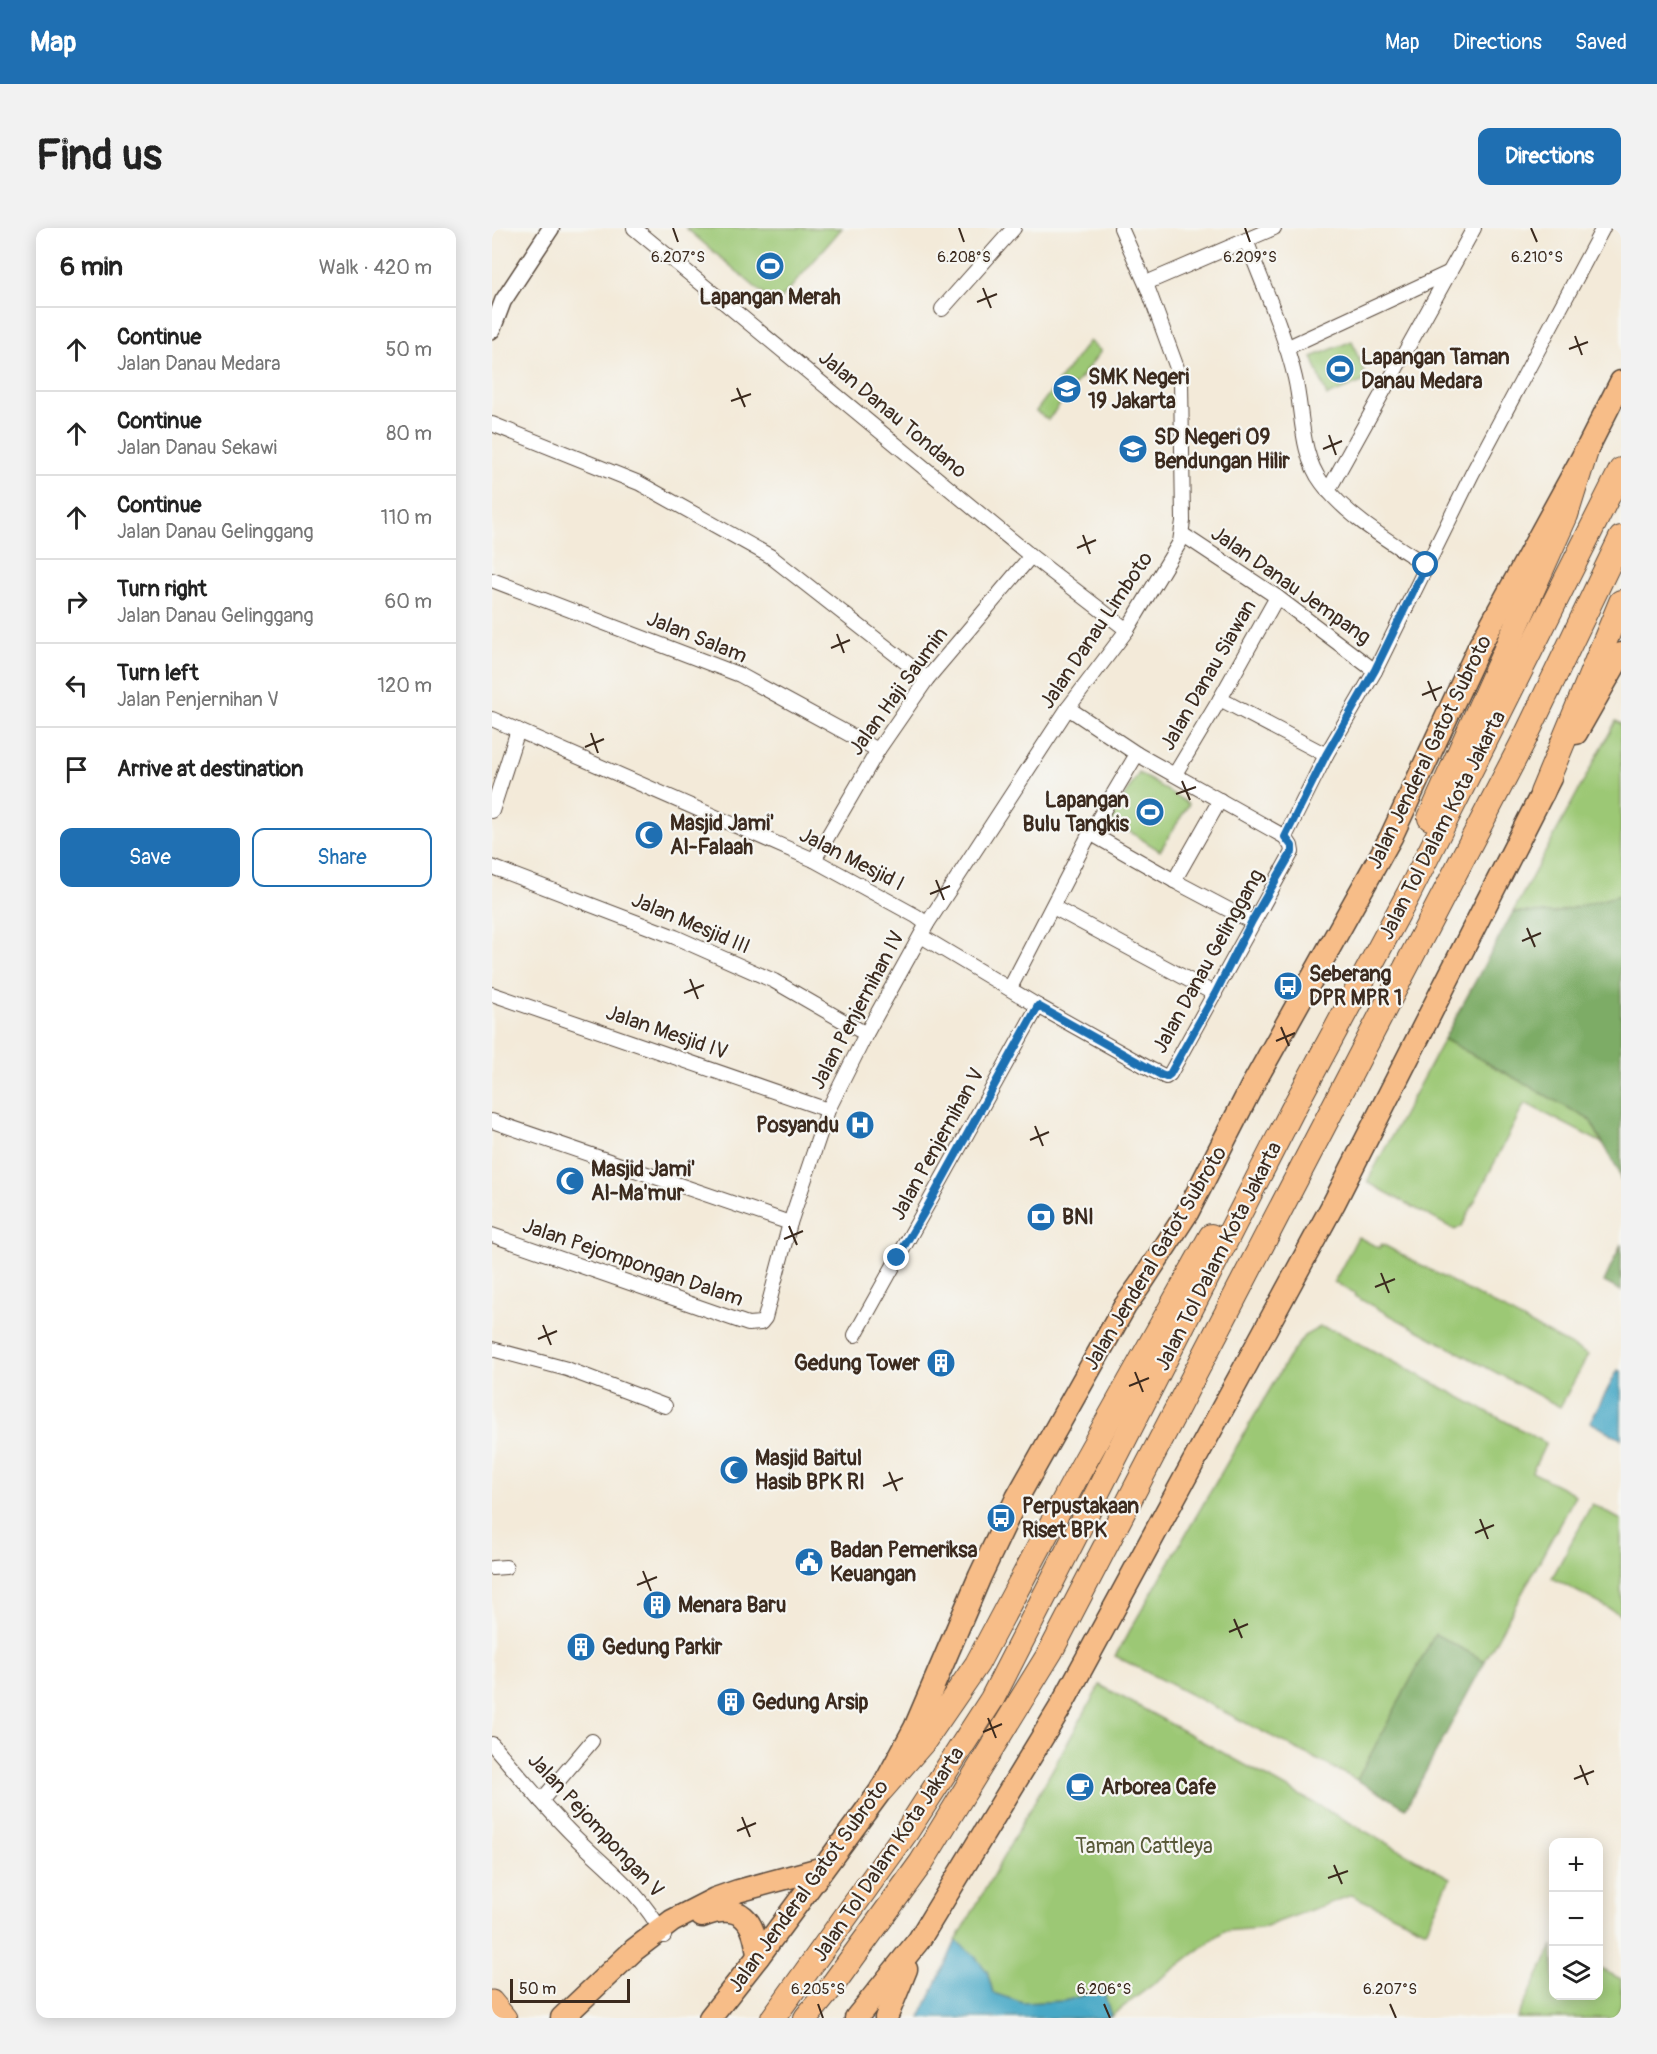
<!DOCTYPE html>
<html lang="en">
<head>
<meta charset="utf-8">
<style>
  body { margin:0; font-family:Pangolin,sans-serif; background:#f2f2f2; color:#222 }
  .controls { position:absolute; right:18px; bottom:18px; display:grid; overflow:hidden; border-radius:12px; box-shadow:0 3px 15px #0003 }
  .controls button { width:54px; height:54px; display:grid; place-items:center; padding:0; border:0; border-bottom:2px solid #e0e0e0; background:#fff; color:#222; font:30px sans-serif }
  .scale { position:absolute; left:18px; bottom:15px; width:120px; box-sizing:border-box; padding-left:6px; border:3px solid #3b2a1e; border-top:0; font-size:16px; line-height:21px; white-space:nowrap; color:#3b2a1e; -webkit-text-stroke:4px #f6f6f2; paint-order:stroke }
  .stop { position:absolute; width:18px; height:18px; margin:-14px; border:4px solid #1f6fb2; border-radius:50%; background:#fff }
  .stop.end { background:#1f6fb2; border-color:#fff; box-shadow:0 2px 6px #0008 }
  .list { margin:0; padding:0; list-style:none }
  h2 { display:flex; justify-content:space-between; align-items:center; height:78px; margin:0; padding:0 24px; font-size:26px }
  h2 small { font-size:20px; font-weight:400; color:#767676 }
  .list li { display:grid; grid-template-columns:39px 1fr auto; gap:18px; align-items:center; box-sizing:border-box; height:84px; padding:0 24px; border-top:2px solid #e0e0e0 }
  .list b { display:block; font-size:22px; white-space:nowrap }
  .list p { margin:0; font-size:20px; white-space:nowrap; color:#767676 }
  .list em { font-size:20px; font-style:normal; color:#767676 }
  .actions { display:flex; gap:12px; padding:18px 24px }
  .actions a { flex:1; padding:14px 0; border:2px solid #1f6fb2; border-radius:12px; text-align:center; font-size:21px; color:#1f6fb2 }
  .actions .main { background:#1f6fb2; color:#fff }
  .icon { flex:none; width:33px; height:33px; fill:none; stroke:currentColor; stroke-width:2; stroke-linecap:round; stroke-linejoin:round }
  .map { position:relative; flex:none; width:1129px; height:1790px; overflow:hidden; border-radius:12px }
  header { display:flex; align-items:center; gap:36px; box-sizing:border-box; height:84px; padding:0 30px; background:#1f6fb2; color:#fff }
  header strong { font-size:28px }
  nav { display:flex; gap:33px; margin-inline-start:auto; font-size:21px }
  .intro { display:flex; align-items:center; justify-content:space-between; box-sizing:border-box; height:144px; padding:0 36px }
  h1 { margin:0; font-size:42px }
  .button { padding:15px 27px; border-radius:12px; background:#1f6fb2; color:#fff; font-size:21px; font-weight:700 }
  main { display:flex; gap:36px; padding:0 36px }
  aside { flex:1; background:#fff; border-radius:12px; box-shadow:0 3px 15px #0003 }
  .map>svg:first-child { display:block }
  .green { fill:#9cc875; stroke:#6c794a; stroke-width:1.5 }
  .forest { fill:#7dac66; stroke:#5c6b42; stroke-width:1.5 }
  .water { fill:#47a8c6; stroke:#416972; stroke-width:1.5 }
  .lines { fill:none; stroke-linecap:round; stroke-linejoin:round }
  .minor-casing { stroke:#57473a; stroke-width:16 }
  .tertiary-casing { stroke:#57473a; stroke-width:19 }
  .primary-casing { stroke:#57473a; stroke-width:23 }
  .trunk-casing { stroke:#57473a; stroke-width:25 }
  .motorway-casing { stroke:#57473a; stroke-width:26 }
  .minor { stroke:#fff; stroke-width:14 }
  .tertiary { stroke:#fff; stroke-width:16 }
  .primary { stroke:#f7bd88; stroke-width:21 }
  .trunk { stroke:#f7bd88; stroke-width:22 }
  .motorway { stroke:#f7bd88; stroke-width:24 }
  .route { stroke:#1f6fb2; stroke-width:8 }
  .ticks { fill:none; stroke:#3b2a1e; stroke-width:2 }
  .labels { text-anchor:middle; stroke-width:4.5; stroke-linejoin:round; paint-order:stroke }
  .poi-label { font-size:21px; font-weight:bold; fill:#3b2a1e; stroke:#f6f6f2; text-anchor:start }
  .street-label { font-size:21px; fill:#3b2a1e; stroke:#f6f6f2 }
  .park-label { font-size:21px; fill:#585938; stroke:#f6f6f2 }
  .ticks-label { font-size:15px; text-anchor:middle; fill:#3b2a1e; stroke:#f6f6f2; stroke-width:4.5; stroke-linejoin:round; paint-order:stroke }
</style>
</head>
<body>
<header>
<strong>Map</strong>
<nav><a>Map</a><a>Directions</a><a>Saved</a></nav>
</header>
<div class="intro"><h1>Find us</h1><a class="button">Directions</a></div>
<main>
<aside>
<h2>6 min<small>Walk · 420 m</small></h2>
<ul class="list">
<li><svg class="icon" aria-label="ahead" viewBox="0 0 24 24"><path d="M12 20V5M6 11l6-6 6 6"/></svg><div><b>Continue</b><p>Jalan Danau Medara</p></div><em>50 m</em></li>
<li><svg class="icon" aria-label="ahead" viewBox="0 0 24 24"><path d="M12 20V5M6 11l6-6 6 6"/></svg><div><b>Continue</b><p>Jalan Danau Sekawi</p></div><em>80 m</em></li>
<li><svg class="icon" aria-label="ahead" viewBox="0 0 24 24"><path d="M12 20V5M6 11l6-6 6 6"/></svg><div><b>Continue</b><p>Jalan Danau Gelinggang</p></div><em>110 m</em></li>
<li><svg class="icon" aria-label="right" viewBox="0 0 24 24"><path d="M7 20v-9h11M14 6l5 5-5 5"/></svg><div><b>Turn right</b><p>Jalan Danau Gelinggang</p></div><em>60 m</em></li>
<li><svg class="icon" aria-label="left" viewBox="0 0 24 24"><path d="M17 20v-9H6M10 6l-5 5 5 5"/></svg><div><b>Turn left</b><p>Jalan Penjernihan V</p></div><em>120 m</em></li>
<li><svg class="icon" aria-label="arrive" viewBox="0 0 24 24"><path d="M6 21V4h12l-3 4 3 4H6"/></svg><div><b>Arrive at destination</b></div></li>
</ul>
<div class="actions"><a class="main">Save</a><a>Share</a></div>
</aside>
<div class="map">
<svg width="1129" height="1790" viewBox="0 0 1129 1790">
  <rect width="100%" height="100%" fill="#f6f6f2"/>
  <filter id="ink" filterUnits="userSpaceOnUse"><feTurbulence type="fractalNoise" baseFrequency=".0167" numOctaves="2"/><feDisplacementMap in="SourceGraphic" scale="12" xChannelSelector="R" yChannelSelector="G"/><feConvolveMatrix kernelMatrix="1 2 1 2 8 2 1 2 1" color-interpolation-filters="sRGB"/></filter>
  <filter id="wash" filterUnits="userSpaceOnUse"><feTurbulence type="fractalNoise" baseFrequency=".008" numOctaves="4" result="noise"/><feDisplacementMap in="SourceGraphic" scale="24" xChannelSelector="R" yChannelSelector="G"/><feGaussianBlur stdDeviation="1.35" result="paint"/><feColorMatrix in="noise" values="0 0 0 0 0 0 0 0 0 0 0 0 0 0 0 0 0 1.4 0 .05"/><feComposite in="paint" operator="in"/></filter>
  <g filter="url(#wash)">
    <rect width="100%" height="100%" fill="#f3ead9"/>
    <g class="green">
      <polygon points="194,0 350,0 284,77"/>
      <polygon points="597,113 609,123 556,192 544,183"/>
      <polygon points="860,113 875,152 835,168 820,129"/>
      <polygon points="1124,493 1129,496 1129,667 1062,685 1021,684"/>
      <polygon points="647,545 697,576 668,623 618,591"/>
      <polygon points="952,811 1098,892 1110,915 1033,875 970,998 963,1002 875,954"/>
      <polygon points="866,1009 887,1020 890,1016 1096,1127 1068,1179 862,1068 863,1065 842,1054"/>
      <polygon points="828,1099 844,1103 1054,1215 1040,1244 1081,1265 1083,1268 993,1433 943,1407 865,1552 623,1428 796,1130 812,1108"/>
      <polygon points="1100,1276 1129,1292 1129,1387 1060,1350"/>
      <polygon points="608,1457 958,1650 934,1702 860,1667 769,1700 732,1703 619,1788 610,1761 573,1773 531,1775 501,1765 495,1743 464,1713"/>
      <polygon points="1061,1718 1062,1768 1106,1768 1107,1740 1129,1751 1129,1777 1123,1790 1025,1790"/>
    </g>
    <g class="forest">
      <polygon points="1129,667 1129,953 1125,940 1098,892 952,811 1021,684 1062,685"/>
      <polygon points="1129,1016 1129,1063 1112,1054"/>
      <polygon points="943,1406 993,1433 914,1580 865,1552"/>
    </g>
    <g class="water">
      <polygon points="1126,1142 1129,1143 1129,1211 1098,1194"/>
      <polygon points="464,1713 480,1725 495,1743 501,1765 531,1775 573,1773 611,1761 619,1788 611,1790 428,1790"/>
    </g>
  </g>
  <g filter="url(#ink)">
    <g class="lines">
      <g class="minor-casing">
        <g id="minor">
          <polyline points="142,0 539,328 635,402"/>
          <path d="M 754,12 C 771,57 792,103 803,150 C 811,184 808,226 830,255 C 854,288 900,315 934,337"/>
          <polyline points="654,55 782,0"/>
          <polyline points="450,81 522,0"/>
          <polyline points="794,120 958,44"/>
          <polyline points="0,196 147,255 278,328 435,451"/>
          <polyline points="836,263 982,0"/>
          <polyline points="690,306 785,369 883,443"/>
          <polyline points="0,352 248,447 386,522"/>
          <polyline points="728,471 834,527"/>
          <polyline points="0,491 322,632 424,688 435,696"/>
          <polyline points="683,546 728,471 785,369"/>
          <polyline points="0,583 26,502"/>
          <polyline points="598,605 686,655 760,694"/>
          <polyline points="793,609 834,527 883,443 980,246 1111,0"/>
          <polyline points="322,632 386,522 435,451 539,328"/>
          <polyline points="0,639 183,709 282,753 374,806"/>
          <polyline points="682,653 728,572"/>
          <polyline points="561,679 723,766"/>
          <polyline points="429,708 546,778 660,842 674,849 678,846 800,624 799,618 793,609 645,526 576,480"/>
          <polyline points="518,760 598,605 645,526"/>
          <polyline points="0,766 336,882"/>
          <polyline points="0,893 298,995"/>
          <polyline points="0,1007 256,1096 269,1095 273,1090 298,995 336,882 374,806 435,696 576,480 635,402 688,314 691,293 689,151 656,61 629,0"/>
          <polyline points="363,1107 546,778"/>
          <polyline points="0,1121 75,1141 173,1178"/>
          <polyline points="0,1340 14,1339"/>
          <path d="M 0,1516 C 26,1546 51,1577 80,1606 C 115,1641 147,1662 172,1708"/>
          <polyline points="49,1573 100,1513"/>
        </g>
      </g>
      <g class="tertiary-casing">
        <polyline id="tertiary" points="0,102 11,73 59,0"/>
      </g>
      <g class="primary-casing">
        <polyline id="primary" points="0,1773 14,1790"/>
      </g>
      <g class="trunk-casing">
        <g id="trunk">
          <polyline points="1084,505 1129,426"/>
          <path d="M 210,1688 C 249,1673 263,1692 266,1729"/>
          <polyline points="70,1790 142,1722 180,1693 223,1671 246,1663 331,1640"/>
          <polyline points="218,1790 266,1729 390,1561 423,1500 488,1348 525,1270 633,1078 648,1057 695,985 760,858 899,609 988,417 1094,223 1129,154"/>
          <polyline points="364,1790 427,1712 568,1480 842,975 1058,550"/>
          <polyline points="394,1790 414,1741"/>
        </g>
      </g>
      <g class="motorway-casing">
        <g id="motorway">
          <polyline points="1050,565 1129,374"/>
          <polyline points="938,590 1074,287 1094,223"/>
          <polyline points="390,1561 432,1513 485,1436 587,1244 719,1008"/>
          <polyline points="281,1790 415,1603 500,1471 800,883 916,667 1129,242"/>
          <polyline points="314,1790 337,1762 429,1635 559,1423 1032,512 1129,310"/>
        </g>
      </g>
      <use href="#minor" class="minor"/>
      <use href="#tertiary" class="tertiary"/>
      <use href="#primary" class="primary"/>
      <use href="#trunk" class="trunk"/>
      <use href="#motorway" class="motorway"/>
    </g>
  </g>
  <g class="lines" filter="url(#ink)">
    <polyline class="route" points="405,1030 433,983 546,778 669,847 674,849 678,846 723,766 760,693 800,624 800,618 793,609 834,527 883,442 934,337"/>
  </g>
  <path class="ticks" d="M 181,0 L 186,14M 467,0 L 472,14M 753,0 L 758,14M 1039,0 L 1045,14M 491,60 L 499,80M 485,74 L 505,66M 1083,108 L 1090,127M 1077,121 L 1096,114M 245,160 L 253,179M 239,173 L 259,166M 837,207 L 844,227M 831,221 L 850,213M 591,307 L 598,326M 585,320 L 604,312M 345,406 L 352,425M 339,420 L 358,412M 936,453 L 944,473M 930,467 L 950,459M 99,505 L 106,525M 93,519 L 112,511M 690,553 L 698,572M 684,566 L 704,559M 444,652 L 452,672M 438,666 L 458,658M 1035,700 L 1043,719M 1030,713 L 1049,705M 198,751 L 206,771M 192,765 L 212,757M 789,799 L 797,818M 784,813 L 803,805M 543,898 L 551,918M 538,912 L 557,904M 297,998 L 305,1017M 292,1011 L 311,1003M 889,1045 L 897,1065M 883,1059 L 903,1051M 51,1097 L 59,1117M 46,1111 L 65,1103M 643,1144 L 651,1164M 637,1158 L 657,1150M 397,1244 L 405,1263M 391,1258 L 411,1250M 988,1291 L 996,1311M 983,1305 L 1002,1297M 151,1343 L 159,1363M 145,1357 L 165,1349M 742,1391 L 750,1410M 737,1404 L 756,1396M 496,1490 L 504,1510M 491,1504 L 510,1496M 1088,1537 L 1096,1557M 1082,1551 L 1102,1543M 250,1589 L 258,1609M 245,1603 L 264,1595M 842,1637 L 850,1656M 836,1650 L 856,1643M 326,1776 L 331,1790M 612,1776 L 618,1790M 898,1776 L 904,1790"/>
  <defs>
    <g id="stadium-disc" transform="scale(1.5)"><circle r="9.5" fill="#1f6fb2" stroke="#f6f6f2"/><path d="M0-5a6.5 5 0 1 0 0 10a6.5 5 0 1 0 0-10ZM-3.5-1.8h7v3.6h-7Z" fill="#fff"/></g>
    <g id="school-disc" transform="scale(1.5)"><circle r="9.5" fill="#1f6fb2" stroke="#f6f6f2"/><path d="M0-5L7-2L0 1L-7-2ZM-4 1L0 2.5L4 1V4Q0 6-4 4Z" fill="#fff"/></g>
    <g id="mosque-disc" transform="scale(1.5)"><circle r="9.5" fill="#1f6fb2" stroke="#f6f6f2"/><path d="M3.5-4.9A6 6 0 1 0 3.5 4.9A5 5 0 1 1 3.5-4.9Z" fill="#fff"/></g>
    <g id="bus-disc" transform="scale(1.5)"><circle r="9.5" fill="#1f6fb2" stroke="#f6f6f2"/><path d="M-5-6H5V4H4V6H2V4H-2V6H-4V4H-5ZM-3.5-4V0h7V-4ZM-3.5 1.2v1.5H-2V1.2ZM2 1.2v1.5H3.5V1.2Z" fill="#fff"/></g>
    <g id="hospital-disc" transform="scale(1.5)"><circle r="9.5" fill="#1f6fb2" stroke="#f6f6f2"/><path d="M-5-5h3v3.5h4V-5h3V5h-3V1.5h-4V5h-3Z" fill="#fff"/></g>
    <g id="bank-disc" transform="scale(1.5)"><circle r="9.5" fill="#1f6fb2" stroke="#f6f6f2"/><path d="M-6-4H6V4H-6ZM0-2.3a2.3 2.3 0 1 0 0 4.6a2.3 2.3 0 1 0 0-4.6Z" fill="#fff"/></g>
    <g id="building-disc" transform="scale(1.5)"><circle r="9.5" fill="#1f6fb2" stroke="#f6f6f2"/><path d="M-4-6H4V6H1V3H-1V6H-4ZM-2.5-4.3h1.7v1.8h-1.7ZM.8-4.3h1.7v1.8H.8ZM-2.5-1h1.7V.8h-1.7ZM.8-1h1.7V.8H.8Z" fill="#fff"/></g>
    <g id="civic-disc" transform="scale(1.5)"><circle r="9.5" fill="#1f6fb2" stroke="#f6f6f2"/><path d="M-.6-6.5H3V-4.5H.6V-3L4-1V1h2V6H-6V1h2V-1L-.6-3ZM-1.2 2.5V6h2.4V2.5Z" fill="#fff"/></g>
    <g id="cafe-disc" transform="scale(1.5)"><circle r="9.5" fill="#1f6fb2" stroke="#f6f6f2"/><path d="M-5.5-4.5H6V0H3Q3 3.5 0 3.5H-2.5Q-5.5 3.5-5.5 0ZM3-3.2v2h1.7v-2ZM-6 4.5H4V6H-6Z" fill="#fff"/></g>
  </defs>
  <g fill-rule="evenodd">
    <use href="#stadium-disc" x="278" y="38"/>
    <use href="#stadium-disc" x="848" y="141"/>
    <use href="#school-disc" x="575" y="161"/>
    <use href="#school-disc" x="641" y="221"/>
    <use href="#stadium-disc" x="658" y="584"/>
    <use href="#mosque-disc" x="157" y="607"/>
    <use href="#bus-disc" x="796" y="758"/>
    <use href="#hospital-disc" x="368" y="897"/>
    <use href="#mosque-disc" x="78" y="953"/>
    <use href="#bank-disc" x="549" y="989"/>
    <use href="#building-disc" x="449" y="1135"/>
    <use href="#mosque-disc" x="242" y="1242"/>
    <use href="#bus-disc" x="509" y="1290"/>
    <use href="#civic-disc" x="317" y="1334"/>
    <use href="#building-disc" x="165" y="1377"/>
    <use href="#building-disc" x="89" y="1419"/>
    <use href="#building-disc" x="239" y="1474"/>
    <use href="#cafe-disc" x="588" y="1559"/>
  </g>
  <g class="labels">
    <g class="poi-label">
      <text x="278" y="76" text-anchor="middle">Lapangan Merah</text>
      <text x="869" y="136">Lapangan Taman<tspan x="869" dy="24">Danau Medara</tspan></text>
      <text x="596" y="156">SMK Negeri<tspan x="596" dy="24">19 Jakarta</tspan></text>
      <text x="662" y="216">SD Negeri 09<tspan x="662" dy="24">Bendungan Hilir</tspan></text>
      <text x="637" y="579" text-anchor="end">Lapangan<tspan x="637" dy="24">Bulu Tangkis</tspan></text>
      <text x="178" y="602">Masjid Jami'<tspan x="178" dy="24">Al-Falaah</tspan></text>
      <text x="817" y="753">Seberang<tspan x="817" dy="24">DPR MPR 1</tspan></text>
      <text x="347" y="904" text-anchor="end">Posyandu</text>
      <text x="99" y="948">Masjid Jami'<tspan x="99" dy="24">Al-Ma'mur</tspan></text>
      <text x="570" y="996">BNI</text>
      <text x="428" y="1142" text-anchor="end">Gedung Tower</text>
      <text x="263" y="1237">Masjid Baitul<tspan x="263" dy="24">Hasib BPK RI</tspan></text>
      <text x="530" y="1285">Perpustakaan<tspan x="530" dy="24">Riset BPK</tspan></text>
      <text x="338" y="1329">Badan Pemeriksa<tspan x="338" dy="24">Keuangan</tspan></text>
      <text x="186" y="1384">Menara Baru</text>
      <text x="110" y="1426">Gedung Parkir</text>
      <text x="260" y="1481">Gedung Arsip</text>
      <text x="609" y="1566">Arborea Cafe</text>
    </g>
    <g class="street-label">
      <text transform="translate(401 186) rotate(40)" y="7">Jalan Danau Tondano</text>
      <text transform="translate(799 357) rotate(35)" y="7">Jalan Danau Jempang</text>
      <text transform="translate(604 402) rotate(-56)" y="7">Jalan Danau Limboto</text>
      <text transform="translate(205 409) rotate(22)" y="7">Jalan Salam</text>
      <text transform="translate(716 447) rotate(-60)" y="7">Jalan Danau Siawan</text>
      <text transform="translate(406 463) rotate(-54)" y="7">Jalan Haji Saumin</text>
      <text transform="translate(937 524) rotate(-64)" y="7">Jalan Jenderal Gatot Subroto</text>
      <text transform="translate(950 597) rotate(-63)" y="7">Jalan Tol Dalam Kota Jakarta</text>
      <text transform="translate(360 631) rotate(27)" y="7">Jalan Mesjid I</text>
      <text transform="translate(199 695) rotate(23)" y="7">Jalan Mesjid III</text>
      <text transform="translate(716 733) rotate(-61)" y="7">Jalan Danau Gelinggang</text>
      <text transform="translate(365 782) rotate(-62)" y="7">Jalan Penjernihan IV</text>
      <text transform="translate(175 804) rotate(19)" y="7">Jalan Mesjid IV</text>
      <text transform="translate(445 916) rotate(-61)" y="7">Jalan Penjernihan V</text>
      <text transform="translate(726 1028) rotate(-63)" y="7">Jalan Tol Dalam Kota Jakarta</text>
      <text transform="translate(663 1030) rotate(-59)" y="7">Jalan Jenderal Gatot Subroto</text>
      <text transform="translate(141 1034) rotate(19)" y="7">Jalan Pejompongan Dalam</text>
      <text transform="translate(104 1597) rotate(47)" y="7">Jalan Pejompongan V</text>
      <text transform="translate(396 1626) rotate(-56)" y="7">Jalan Tol Dalam Kota Jakarta</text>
      <text transform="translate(316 1658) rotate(-54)" y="7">Jalan Jenderal Gatot Subroto</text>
    </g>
    <g class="park-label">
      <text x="652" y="1625">Taman Cattleya</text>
    </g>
  </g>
  <g class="ticks-label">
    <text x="758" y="34">6.209°S</text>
    <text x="1045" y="34">6.210°S</text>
    <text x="186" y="34">6.207°S</text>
    <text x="472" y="34">6.208°S</text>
    <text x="326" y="1766">6.205°S</text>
    <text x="612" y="1766">6.206°S</text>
    <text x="898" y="1766">6.207°S</text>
  </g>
</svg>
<div class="controls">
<button>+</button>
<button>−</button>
<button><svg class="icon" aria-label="layers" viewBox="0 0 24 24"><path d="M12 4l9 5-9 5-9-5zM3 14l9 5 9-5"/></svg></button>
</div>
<div class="scale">50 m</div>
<div class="stop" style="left:934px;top:337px"></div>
<div class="stop end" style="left:405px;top:1030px"></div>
</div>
</main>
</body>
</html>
